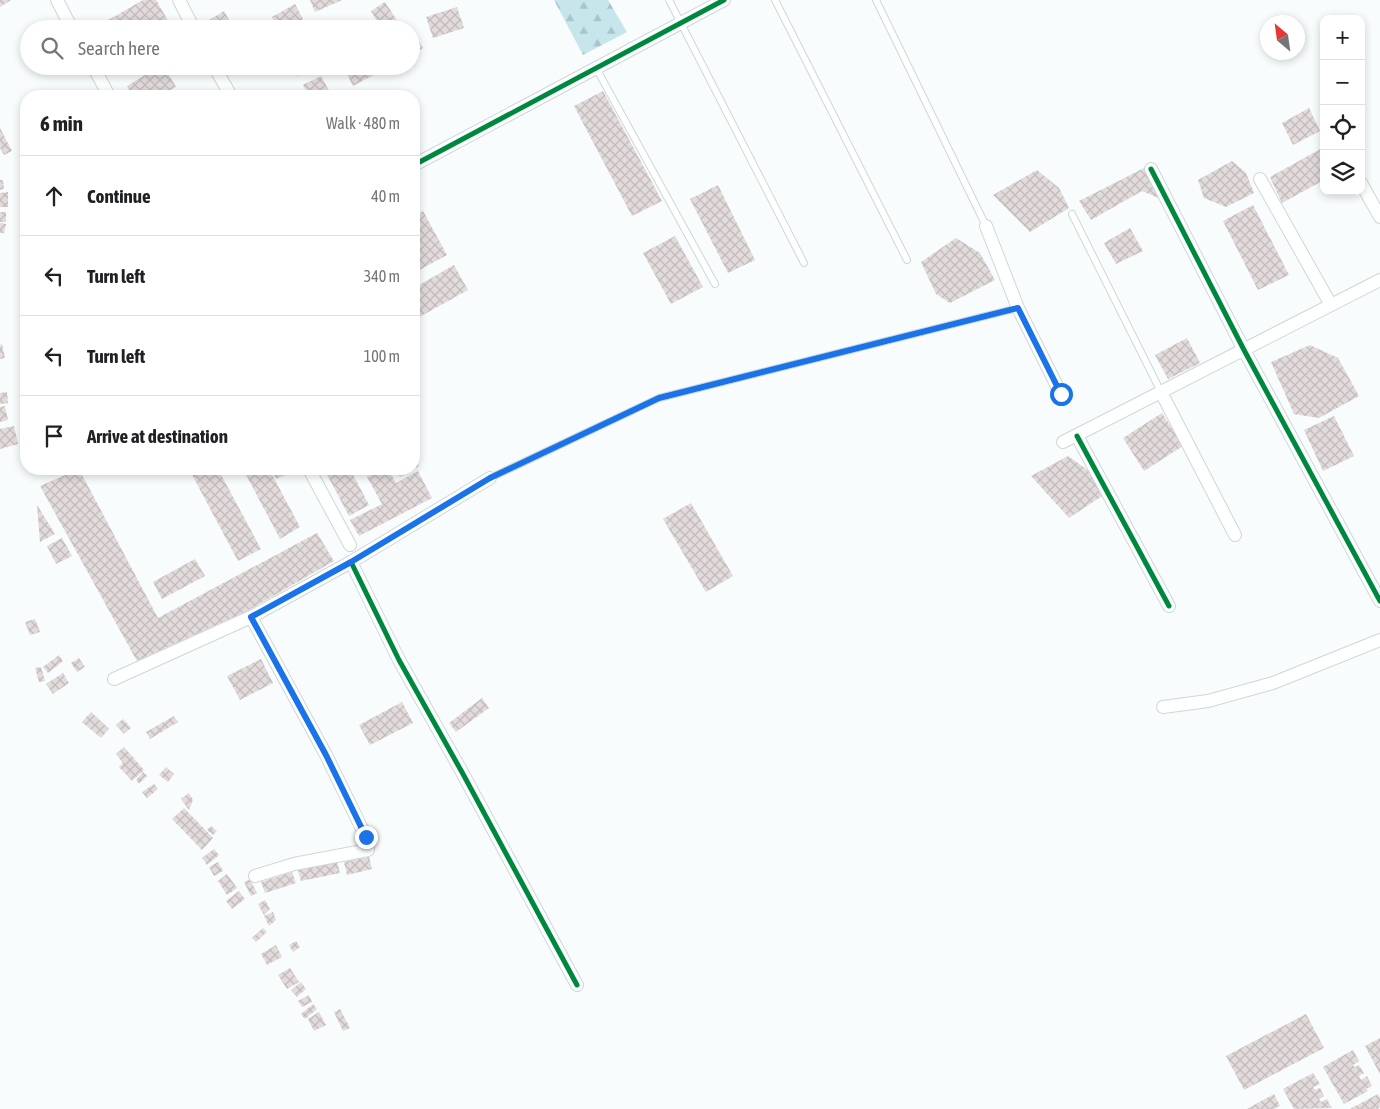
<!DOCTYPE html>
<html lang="en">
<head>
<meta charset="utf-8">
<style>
  body { margin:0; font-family:"Asap Condensed",sans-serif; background:#f6f6f6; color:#202124 }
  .controls { position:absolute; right:15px; top:15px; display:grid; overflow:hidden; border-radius:10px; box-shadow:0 2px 8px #0003 }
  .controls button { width:45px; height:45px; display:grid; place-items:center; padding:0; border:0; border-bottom:1px solid #e0e0e0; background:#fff; color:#202124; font:25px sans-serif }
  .compass { position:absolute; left:1260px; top:15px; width:45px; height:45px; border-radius:50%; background:#fff; box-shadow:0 2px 8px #0003; rotate:331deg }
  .stop { position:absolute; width:15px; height:15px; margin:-11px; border:4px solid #1a73e8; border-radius:50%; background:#fff }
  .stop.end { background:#1a73e8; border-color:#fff; box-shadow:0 1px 5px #0008 }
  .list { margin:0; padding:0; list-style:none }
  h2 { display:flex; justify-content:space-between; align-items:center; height:65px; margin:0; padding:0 20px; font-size:21px }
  h2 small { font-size:16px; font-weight:400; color:#757577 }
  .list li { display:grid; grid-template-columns:32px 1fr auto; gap:15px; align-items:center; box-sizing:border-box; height:80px; padding:0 20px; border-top:1px solid #e0e0e0 }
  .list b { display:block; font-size:19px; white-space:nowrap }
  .list em { font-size:16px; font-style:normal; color:#757577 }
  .icon { flex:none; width:28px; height:28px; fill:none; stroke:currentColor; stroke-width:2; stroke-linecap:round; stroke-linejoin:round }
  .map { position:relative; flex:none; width:1380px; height:1109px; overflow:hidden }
  .search { position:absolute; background:#fff; box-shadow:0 2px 8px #0003; left:20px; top:20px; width:400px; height:55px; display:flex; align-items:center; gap:12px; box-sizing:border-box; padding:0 18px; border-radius:28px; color:#757577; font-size:19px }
  .panel { position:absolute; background:#fff; box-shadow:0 2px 8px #0003; left:20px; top:90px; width:400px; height:385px; border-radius:20px }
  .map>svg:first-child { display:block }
  .forest { fill:url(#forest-firs) }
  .building { fill:url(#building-cross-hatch) }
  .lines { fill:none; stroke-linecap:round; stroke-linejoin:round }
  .lane-casing { stroke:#d0d6d6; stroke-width:8 }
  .street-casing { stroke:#d0d6d6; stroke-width:14 }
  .lane { stroke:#feffff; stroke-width:6 }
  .street { stroke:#feffff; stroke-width:12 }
  .cycleway-casing { stroke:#f6fdff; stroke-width:8 }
  .cycleway { stroke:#00873e; stroke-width:5 }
  .route { stroke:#1a73e8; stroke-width:6 }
</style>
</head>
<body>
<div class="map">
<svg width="1380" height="1109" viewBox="0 0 1380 1109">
  <defs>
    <pattern id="forest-firs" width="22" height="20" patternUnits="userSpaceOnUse" patternTransform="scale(1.25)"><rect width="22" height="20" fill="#c7e6ec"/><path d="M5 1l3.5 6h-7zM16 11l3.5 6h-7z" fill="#aac5ca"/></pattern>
    <pattern id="building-cross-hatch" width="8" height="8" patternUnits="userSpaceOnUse" patternTransform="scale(1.25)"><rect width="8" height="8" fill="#e2dadb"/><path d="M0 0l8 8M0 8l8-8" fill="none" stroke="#c1bbbc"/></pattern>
  </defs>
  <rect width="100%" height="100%" fill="#f8fcfd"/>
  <polygon class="forest" points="554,0 608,0 627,32 583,55"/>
  <g class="building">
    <polygon points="0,0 11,0 0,7"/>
    <polygon points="143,0 156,0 173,29 109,29 105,22"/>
    <polygon points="310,0 342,0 315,12"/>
    <polygon points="385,2 398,22 387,29 382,29 371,11"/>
    <polygon points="295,4 303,19 286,29 278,29 272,17"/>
    <polygon points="457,7 464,28 433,38 426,17"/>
    <polygon points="224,11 232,25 226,29 203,29 201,25"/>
    <polygon points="354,23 357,29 343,29"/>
    <polygon points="411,27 423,48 411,55"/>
    <polygon points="160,66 164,66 176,87 159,96 133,96 127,86"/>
    <polygon points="292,66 318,66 297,76"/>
    <polygon points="343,66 381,66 383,70 353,86"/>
    <polygon points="321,76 332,96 309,96 303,85"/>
    <polygon points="603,91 662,201 632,216 574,106"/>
    <polygon points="1309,108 1320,131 1293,145 1282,123"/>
    <polygon points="0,128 12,151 4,155 0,148"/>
    <polygon points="1324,147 1324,180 1282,203 1270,177"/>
    <polygon points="1232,161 1246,173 1254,193 1226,207 1204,198 1198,180"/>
    <polygon points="1146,167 1161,199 1142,191 1091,220 1079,201"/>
    <polygon points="1037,170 1059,188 1069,208 1030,232 993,195"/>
    <polygon points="0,180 3,180 4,189 0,190"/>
    <polygon points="718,185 755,260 728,273 690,199"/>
    <polygon points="8,192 8,207 0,207 0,193"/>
    <polygon points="1253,205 1289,275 1258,290 1223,221"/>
    <polygon points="423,211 447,255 414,273 414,216"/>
    <rect x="0" y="212" width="6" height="10"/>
    <polygon points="0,223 6,224 4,233 0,233"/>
    <polygon points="1130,228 1143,251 1116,264 1104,243"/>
    <polygon points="675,236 703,287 671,304 643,253"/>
    <polygon points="956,238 980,253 995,280 950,303 936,294 921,262"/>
    <polygon points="454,265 468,290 414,320 414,288"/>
    <polygon points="1187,338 1200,363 1168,379 1155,355"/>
    <polygon points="2,344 5,358 0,359 0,345"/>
    <polygon points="1310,345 1338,358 1359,396 1319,418 1294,414 1271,362"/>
    <polygon points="7,392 8,403 0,404 0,393"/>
    <polygon points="5,406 8,420 0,422 0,407"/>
    <polygon points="1162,413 1183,446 1144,471 1123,438"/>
    <polygon points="1334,416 1354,456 1323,471 1304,430"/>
    <polygon points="14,426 18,444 0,449 0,429"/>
    <polygon points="414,456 419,466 400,477 395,469 414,469"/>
    <polygon points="1068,456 1092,473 1102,496 1069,518 1031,476"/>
    <polygon points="79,469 158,618 317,533 334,561 247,611 137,661 40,486"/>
    <polygon points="189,469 218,469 261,549 238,561"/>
    <polygon points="243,469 269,469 300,527 280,539"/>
    <polygon points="271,469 282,469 285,475 276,479"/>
    <polygon points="324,469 350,469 369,505 349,516"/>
    <polygon points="382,469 388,469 396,483 418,471 432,498 359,536 350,520 382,504 367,477"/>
    <polygon points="691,503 733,576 706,592 663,519"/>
    <polygon points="37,505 55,534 40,542"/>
    <polygon points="62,538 72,556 56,564 47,546"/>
    <polygon points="195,559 205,576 162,599 153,582"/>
    <polygon points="35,619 40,632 30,635 25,622"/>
    <polygon points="59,655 63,661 48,673 43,667"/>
    <polygon points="79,658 85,667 77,672 71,663"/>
    <polygon points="261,659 273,683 240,700 227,676"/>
    <polygon points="41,667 45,681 39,682 35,668"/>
    <polygon points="63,673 69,683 53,694 46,684"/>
    <polygon points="482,698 489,708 456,732 449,723"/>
    <polygon points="402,702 413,723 370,745 359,725"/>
    <polygon points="91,712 109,729 101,738 82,722"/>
    <polygon points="174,716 178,722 150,739 146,732"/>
    <polygon points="123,719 131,728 124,734 116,725"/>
    <polygon points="124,747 144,770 132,781 119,767 123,763 116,754"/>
    <polygon points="166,767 174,774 168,782 159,775"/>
    <polygon points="143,772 147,776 139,784 136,780"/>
    <polygon points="154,784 158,789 147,798 142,792"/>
    <polygon points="189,793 193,800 189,810 181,799"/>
    <polygon points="184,808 213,838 202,850 172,819"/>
    <polygon points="211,826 217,831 213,835 207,830"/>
    <polygon points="214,849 219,855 207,865 202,858"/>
    <polygon points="369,857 372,869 347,875 344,862"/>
    <polygon points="218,862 223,871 214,876 209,867"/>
    <polygon points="337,862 340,873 301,881 298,870"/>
    <polygon points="292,872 296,883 265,893 261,882"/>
    <polygon points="227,874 237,888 227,895 218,881"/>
    <polygon points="250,879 257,893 251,896 244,882"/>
    <polygon points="239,891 245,899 232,909 226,901"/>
    <polygon points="265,900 270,909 264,915 258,904"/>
    <polygon points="273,912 276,920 269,926 264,916"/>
    <polygon points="263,928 267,932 256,942 252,938"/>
    <polygon points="296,941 300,947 293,952 289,945"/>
    <polygon points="276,945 282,957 267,965 261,954"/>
    <polygon points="290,968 299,982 287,989 278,975"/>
    <polygon points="301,982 306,989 297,997 291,990"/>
    <polygon points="309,995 312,1002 302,1007 298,1001"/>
    <polygon points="313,1004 317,1009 305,1019 301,1014"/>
    <polygon points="340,1009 350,1028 343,1031 334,1012"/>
    <polygon points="319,1012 326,1025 314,1031 308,1019"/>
    <polygon points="1306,1014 1324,1048 1244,1090 1226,1056"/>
    <polygon points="1380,1038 1380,1074 1365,1046"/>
    <polygon points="1353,1050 1359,1061 1353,1065 1355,1067 1359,1065 1364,1073 1359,1076 1361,1080 1367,1076 1372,1086 1366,1089 1368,1091 1344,1104 1323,1067"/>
    <polygon points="1313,1073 1320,1084 1313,1087 1315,1090 1320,1088 1324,1096 1319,1099 1321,1102 1327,1099 1332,1108 1294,1109 1283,1089"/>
    <polygon points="1274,1094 1280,1106 1274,1109 1247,1109"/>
    <polygon points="1378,1094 1380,1098 1380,1107 1378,1109 1350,1109"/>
  </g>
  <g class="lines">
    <g class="lane-casing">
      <g id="lane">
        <polyline points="669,0 804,263"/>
        <polyline points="775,0 907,260"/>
        <polyline points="876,0 986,226"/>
        <polyline points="596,68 715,284"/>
        <polyline points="1072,214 1161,392"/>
        <polyline points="490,478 659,398 1018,308"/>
      </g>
    </g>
    <g class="street-casing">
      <g id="street">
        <polyline points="57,0 72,29"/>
        <polyline points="179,0 194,29"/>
        <polyline points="93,66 109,96"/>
        <polyline points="214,66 231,96"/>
        <polyline points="414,165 724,0"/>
        <polyline points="1151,169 1244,350 1380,601"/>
        <polyline points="1260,179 1331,305"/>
        <polyline points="1361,183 1380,217"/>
        <polyline points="986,226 1018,308 1061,394"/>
        <polyline points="1161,392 1235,535"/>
        <polyline points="1077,436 1169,606"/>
        <polyline points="1063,442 1380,280"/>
        <polyline points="309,469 350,545"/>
        <polyline points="351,562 399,660 463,774 577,985"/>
        <polyline points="251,617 326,755 366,837 368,850 294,864 255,876"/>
        <polyline points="114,679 251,617 351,562 490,478"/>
        <polyline points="1163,707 1208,701 1273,683 1380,640"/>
      </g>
    </g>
    <use href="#lane" class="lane"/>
    <use href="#street" class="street"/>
    <g class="cycleway-casing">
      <g id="cycleway">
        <polyline points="414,165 724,0"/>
        <polyline points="1151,169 1244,350 1380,601"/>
        <polyline points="1077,436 1169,606"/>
        <polyline points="351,562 399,660 463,774 577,985"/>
      </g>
    </g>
    <use href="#cycleway" class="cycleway"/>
  </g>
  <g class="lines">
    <polyline class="route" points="366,837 326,755 251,617 351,562 490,478 659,398 1018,308 1061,394"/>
  </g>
</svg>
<div class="controls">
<button>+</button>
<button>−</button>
<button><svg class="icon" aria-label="locate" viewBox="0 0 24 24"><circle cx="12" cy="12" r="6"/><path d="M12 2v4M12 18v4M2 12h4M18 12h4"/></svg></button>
<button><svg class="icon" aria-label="layers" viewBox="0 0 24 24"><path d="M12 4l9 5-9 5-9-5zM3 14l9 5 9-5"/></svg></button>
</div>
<svg class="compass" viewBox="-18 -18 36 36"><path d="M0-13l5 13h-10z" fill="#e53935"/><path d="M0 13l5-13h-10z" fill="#757577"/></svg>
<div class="stop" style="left:1061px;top:394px"></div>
<div class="stop end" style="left:366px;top:837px"></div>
<div class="search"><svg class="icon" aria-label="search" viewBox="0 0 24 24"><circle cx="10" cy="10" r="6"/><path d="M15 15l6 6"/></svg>Search here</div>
<section class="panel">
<h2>6 min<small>Walk · 480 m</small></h2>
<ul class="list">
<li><svg class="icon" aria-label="ahead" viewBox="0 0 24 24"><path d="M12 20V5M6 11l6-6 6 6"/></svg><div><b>Continue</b></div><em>40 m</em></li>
<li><svg class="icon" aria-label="left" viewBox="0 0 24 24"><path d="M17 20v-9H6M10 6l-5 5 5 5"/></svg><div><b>Turn left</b></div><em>340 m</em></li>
<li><svg class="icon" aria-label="left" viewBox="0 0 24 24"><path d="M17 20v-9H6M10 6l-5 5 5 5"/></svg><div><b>Turn left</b></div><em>100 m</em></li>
<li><svg class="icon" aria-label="arrive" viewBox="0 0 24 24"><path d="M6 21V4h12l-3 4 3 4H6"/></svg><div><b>Arrive at destination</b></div></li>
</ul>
</section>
</div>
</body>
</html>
